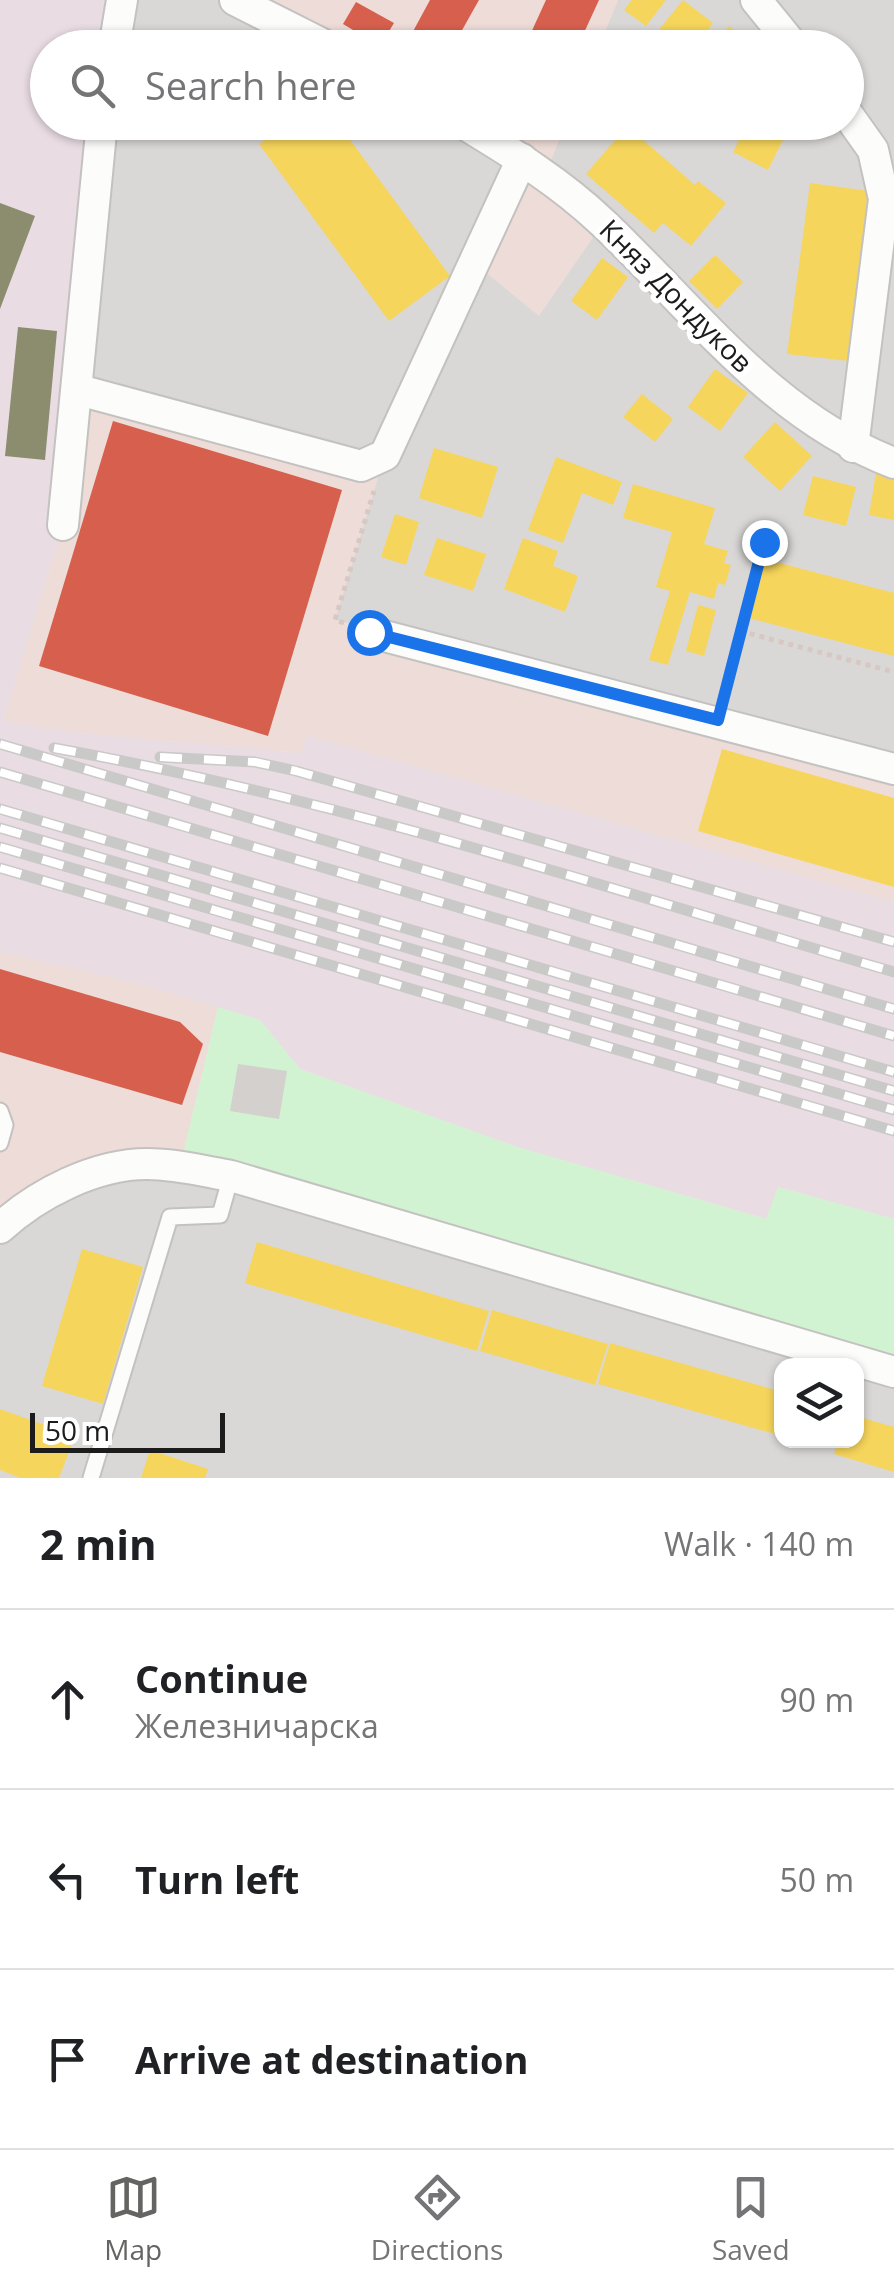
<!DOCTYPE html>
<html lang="en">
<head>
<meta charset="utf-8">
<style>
  body { margin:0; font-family:"Open Sans",sans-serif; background:#f2f2f2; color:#202124 }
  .controls { position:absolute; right:30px; bottom:30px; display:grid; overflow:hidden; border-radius:20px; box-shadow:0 2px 8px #0004 }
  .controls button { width:90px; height:90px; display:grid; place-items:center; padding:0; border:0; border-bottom:2px solid #e0e0e0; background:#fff; color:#202124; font:50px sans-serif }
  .scale { position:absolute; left:30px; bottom:25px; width:195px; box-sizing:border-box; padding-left:10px; border:5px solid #1c1c1c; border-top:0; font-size:28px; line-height:35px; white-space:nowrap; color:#1c1c1c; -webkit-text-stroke:8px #fff; paint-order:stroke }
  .stop { position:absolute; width:30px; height:30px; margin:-22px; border:8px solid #1a73e8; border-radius:50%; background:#fff }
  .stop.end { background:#1a73e8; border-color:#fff; box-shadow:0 2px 10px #0008 }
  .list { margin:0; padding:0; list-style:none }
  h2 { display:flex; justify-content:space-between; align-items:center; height:130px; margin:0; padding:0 40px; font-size:42px }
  h2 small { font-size:32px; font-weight:400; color:#757577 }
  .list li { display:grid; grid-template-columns:65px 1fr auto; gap:30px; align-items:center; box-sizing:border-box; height:180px; padding:0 40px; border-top:2px solid #e0e0e0 }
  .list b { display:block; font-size:38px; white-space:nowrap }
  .list p { margin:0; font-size:32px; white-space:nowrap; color:#757577 }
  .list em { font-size:32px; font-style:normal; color:#757577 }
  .icon { flex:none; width:55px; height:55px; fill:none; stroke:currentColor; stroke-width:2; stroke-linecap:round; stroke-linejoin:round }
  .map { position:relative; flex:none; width:894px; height:1478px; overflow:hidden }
  .search { position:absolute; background:#fff; box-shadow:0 2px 8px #0004; left:30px; right:30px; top:30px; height:110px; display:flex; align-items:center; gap:25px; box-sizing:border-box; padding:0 35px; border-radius:55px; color:#757577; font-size:38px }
  .sheet { height:670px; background:#fff }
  nav { display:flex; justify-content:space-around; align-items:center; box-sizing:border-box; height:140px; border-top:2px solid #e0e0e0; background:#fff; font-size:28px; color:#757577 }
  nav a { display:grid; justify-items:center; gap:5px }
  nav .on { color:#646462 }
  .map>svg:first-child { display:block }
  .residential { fill:#dad8d6; fill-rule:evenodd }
  .commercial { fill:#eedcd8 }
  .industrial { fill:#e9dce3 }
  .park { fill:#d1f3d2 }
  .homes { fill:#f6d55c }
  .shops { fill:#d6604d }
  .industry { fill:#8c8c6e }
  .building { fill:#d3d0cd }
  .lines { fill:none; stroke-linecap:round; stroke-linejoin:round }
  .service-casing { stroke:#c3c2c0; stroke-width:19 }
  .minor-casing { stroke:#c3c2c0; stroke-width:34 }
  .path { stroke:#d7c8c3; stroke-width:5; stroke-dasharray:5 5; stroke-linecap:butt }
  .service { stroke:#fcfcfb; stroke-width:15 }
  .minor { stroke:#fcfcfb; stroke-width:30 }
  .rail-casing { stroke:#c9c9c8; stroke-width:11 }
  .rail { stroke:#fff; stroke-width:8; stroke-dasharray:22; stroke-linecap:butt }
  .route { stroke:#1a73e8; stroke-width:12 }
  .labels { text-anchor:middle; stroke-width:10; stroke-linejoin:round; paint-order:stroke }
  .street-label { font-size:28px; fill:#1c1c1c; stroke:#fff }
</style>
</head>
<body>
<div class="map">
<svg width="894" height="1478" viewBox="0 0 894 1478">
  <rect width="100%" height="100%" fill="#ebe9e4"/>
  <g class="residential">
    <polygon points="122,0 235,0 330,48 115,48"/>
    <polygon points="618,0 894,0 894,769 335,620 79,390 102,123 461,123 545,172 566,123 846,122 846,48 598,47"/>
    <path d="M 143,1164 L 894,1372 L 894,1478 L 0,1478 L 0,1228 ZM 782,1366 L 856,1366 L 856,1440 L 782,1440 Z"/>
  </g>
  <g class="commercial">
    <polygon points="235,0 618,0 598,48 330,47"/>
    <polygon points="461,123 566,123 546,173 603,223 539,316 473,262 522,159"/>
    <polygon points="79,390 361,466 385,455 335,620 894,770 894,902 308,736 301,753 78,733 3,721 63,525"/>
    <polygon points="0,952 141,984 218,1007 180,1167 143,1164 0,1228"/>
  </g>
  <polygon class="industrial" points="0,0 122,0 114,47 48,48 48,122 102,123 63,525 3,721 78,733 300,753 308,736 894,902 894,1219 778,1187 767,1219 514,1146 300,1069 260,1020 141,984 0,952"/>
  <polygon class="park" points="218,1007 260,1020 300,1069 514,1146 766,1219 778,1187 894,1219 894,1372 180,1167"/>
  <g class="homes">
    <polygon points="632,0 666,0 646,26 624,10"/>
    <polygon points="683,0 713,23 694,48 679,48 658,31"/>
    <polygon points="729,26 756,48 712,48"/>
    <polygon points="289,122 337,122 450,276 389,321 259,144"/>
    <polygon points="748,122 792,122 768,170 733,152"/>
    <polygon points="627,126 695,185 698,181 726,203 691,246 663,223 654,233 586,174"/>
    <polygon points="810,183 869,191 849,361 787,354"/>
    <polygon points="715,255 743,282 717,309 689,281"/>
    <polygon points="602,258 628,277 597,320 571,301"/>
    <polygon points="715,369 748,393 720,431 688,407"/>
    <polygon points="642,394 673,419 655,442 623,417"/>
    <polygon points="775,422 812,456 780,491 743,457"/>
    <polygon points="434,448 498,467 482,518 419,498"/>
    <polygon points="556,457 622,482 613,505 582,493 563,543 528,530"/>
    <polygon points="876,473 894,476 894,520 869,515"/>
    <polygon points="813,476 856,487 846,526 803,515"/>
    <polygon points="633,484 715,508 704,544 728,551 724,563 731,565 725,585 718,583 714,599 690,592 668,665 649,660 670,591 656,587 672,532 623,518"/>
    <polygon points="395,514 419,522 406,565 381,557"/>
    <polygon points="437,538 486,554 473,591 424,575"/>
    <polygon points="523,538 558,551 553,566 578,576 565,612 504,589"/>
    <polygon points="764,559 894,593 894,656 749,618"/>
    <polygon points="698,605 716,610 704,656 686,651"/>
    <polygon points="722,749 894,798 894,887 698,831"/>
    <polygon points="257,1242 489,1311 477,1351 245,1283"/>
    <polygon points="82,1249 143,1267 103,1404 42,1386"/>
    <polygon points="492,1310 608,1344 595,1385 480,1351"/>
    <polygon points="610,1343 782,1392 782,1436 598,1384"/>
    <polygon points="0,1409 75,1436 59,1478 21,1478 0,1470"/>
    <polygon points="856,1416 894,1427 894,1472 834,1454 838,1440 856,1440"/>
    <polygon points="150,1450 208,1469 205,1478 141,1478"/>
  </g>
  <g class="shops">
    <polygon points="430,0 479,0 452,48 404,48"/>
    <polygon points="546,0 599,0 577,48 524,48"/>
    <polygon points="356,2 394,23 380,46 343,24"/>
    <polygon points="113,421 342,490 268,736 39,666"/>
    <polygon points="0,969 180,1022 203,1044 182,1105 0,1052"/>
  </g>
  <g class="industry">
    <polygon points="0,203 35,216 0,309"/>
    <polygon points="18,327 57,331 45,460 5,456"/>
  </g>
  <polygon class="building" points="238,1064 287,1071 279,1119 230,1111"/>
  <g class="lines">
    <g class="service-casing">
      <g id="service">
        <polyline points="0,1111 5,1125 0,1143"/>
        <polyline points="91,1478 170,1217 220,1215 231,1176"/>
      </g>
    </g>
    <g class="minor-casing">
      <g id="minor">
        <polyline points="235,0 330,48"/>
        <polyline points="756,0 795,48"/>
        <polyline points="114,48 122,0"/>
        <polyline points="846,112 873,150 884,199 853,447"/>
        <path d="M 461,122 C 512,153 560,182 603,223 C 695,310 772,417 894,463"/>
        <polyline points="79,390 361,466 385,455 522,159"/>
        <polyline points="63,525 102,122"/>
        <polyline points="369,632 894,769"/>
        <path d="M 0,1228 C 37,1194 95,1164 147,1164 C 175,1164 203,1171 231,1176 L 894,1372"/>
      </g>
    </g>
    <g class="path">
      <polyline points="344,623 335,620 374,491"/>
      <polyline points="740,631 894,672"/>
      <polyline points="724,699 764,542"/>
    </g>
    <use href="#service" class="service"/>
    <use href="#minor" class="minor"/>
    <g class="rail-casing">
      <g id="rail">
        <polyline points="0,744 894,1009"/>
        <path d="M 54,748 C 340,799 616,891 894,972"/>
        <polyline points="160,757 255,762 296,771 894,942"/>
        <polyline points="0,772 894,1036"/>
        <polyline points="0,809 894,1072"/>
        <polyline points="0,828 894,1091"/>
        <polyline points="0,847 894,1110"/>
        <polyline points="0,868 894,1131"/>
      </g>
    </g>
    <use href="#rail" class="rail"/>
  </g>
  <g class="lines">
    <polyline class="route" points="369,632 718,720 764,542"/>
  </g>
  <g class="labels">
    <g class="street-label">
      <text transform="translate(676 296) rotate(45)" y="10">Княз Дондуков</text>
    </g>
  </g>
</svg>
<div class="controls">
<button><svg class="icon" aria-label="layers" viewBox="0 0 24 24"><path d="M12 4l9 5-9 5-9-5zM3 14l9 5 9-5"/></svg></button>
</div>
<div class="scale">50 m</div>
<div class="stop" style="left:369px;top:632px"></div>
<div class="stop end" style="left:764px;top:542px"></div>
<div class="search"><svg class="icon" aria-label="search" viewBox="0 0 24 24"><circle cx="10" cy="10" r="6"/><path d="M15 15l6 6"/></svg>Search here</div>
</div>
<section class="sheet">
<h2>2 min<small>Walk · 140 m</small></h2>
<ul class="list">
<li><svg class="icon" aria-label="ahead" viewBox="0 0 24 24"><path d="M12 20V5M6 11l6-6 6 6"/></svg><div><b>Continue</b><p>Железничарска</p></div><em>90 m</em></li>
<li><svg class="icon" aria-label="left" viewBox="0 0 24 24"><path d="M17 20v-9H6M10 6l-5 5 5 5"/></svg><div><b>Turn left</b></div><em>50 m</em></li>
<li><svg class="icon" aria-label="arrive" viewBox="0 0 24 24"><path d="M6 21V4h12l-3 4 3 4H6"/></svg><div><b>Arrive at destination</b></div></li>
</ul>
</section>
<nav>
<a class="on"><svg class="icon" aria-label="map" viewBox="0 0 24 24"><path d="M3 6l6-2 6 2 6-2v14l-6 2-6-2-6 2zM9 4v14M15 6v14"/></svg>Map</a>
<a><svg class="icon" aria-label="directions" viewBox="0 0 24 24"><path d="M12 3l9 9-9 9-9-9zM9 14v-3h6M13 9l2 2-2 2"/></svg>Directions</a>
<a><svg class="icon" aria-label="saved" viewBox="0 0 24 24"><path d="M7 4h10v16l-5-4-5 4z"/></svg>Saved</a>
</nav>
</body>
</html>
